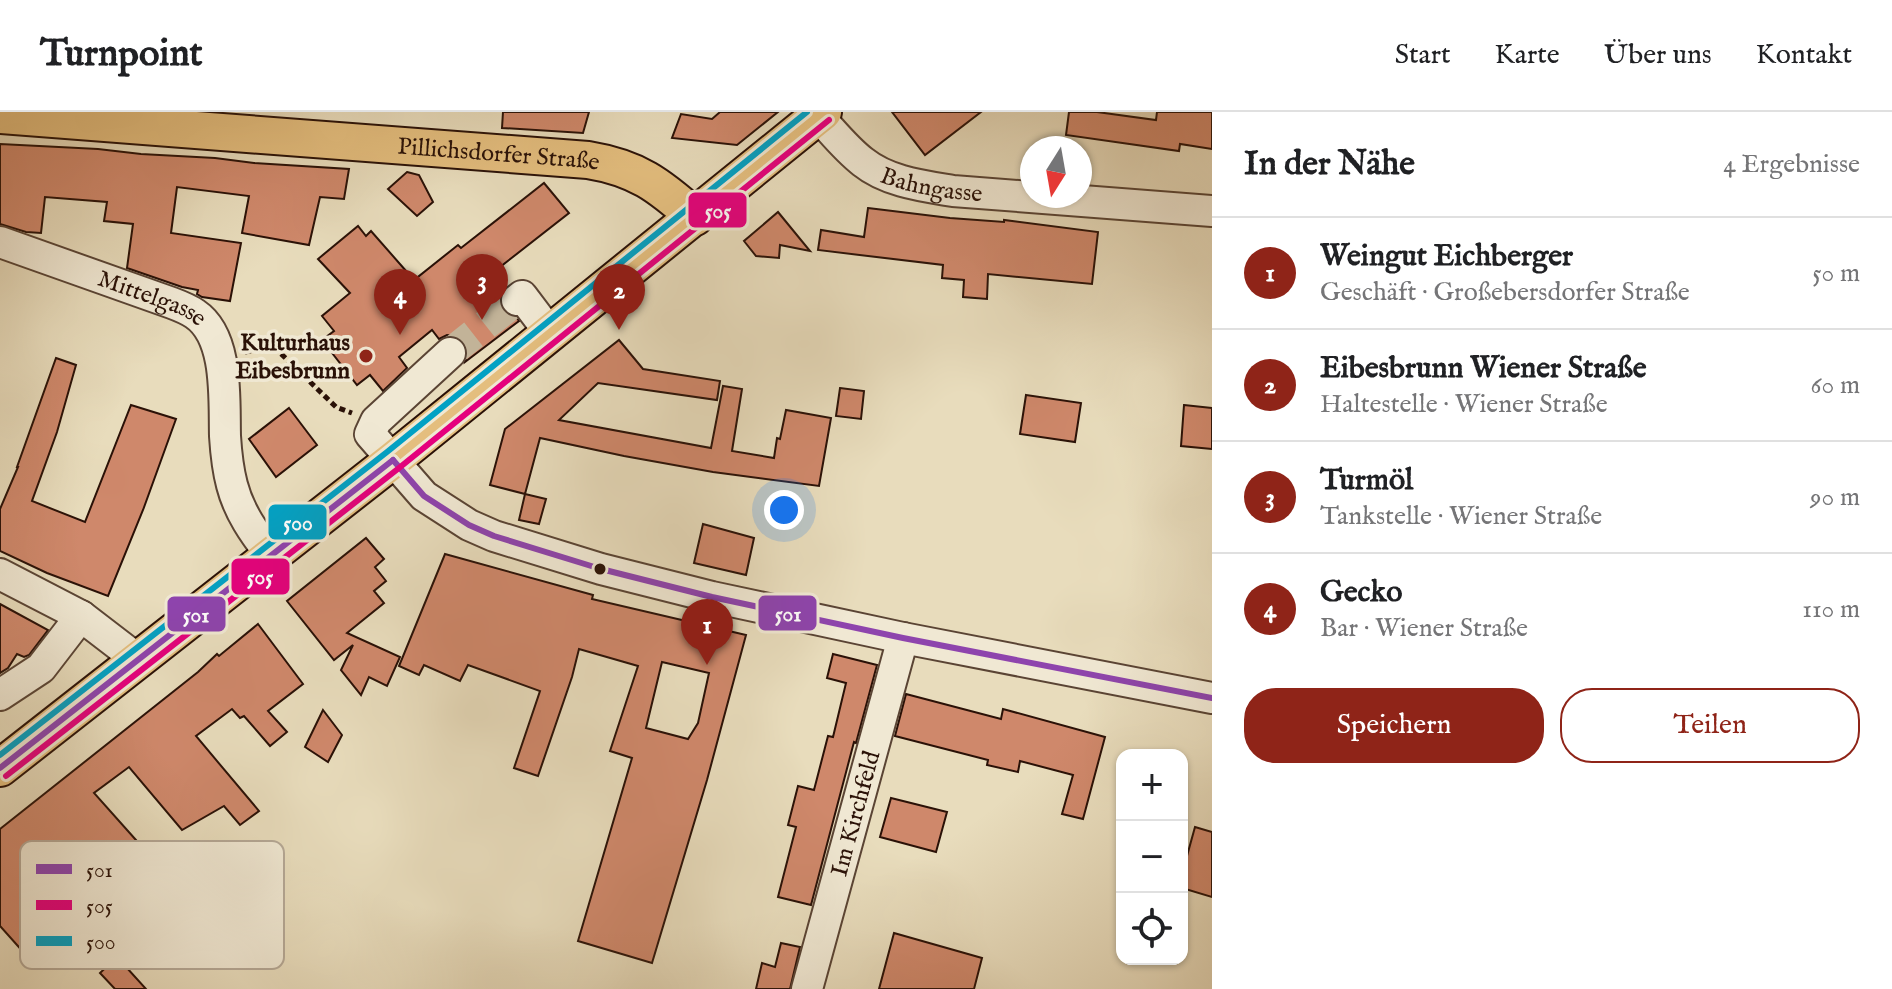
<!DOCTYPE html>
<html lang="de">
<head>
<meta charset="utf-8">
<style>
  body { margin:0; font-family:"IM FELL English",serif; background:#f6f6f6; color:#202124 }
  .controls { position:absolute; right:24px; bottom:24px; display:grid; overflow:hidden; border-radius:16px; box-shadow:0 2px 6px #0004 }
  .controls button { width:72px; height:72px; display:grid; place-items:center; padding:0; border:0; border-bottom:2px solid #e0e0e0; background:#fff; color:#202124; font:40px sans-serif }
  .compass { position:absolute; left:1020px; top:24px; width:72px; height:72px; border-radius:50%; background:#fff; box-shadow:0 2px 6px #0004; rotate:191deg }
  .you { position:absolute; left:784px; top:398px; width:28px; height:28px; margin:-20px; border:6px solid #fff; border-radius:50%; background:#1a73e8; box-shadow:0 0 0 12px #1a73e833 }
  .badge { display:grid; place-items:center; width:52px; height:52px; border-radius:50%; background:#8f2418; color:#fff; font-size:26px; font-weight:700 }
  .pin { position:absolute; translate:-50% -66px; filter:drop-shadow(0 2px 4px #0008) }
  .pin::after { content:''; position:absolute; top:42px; width:28px; height:24px; background:inherit; clip-path:polygon(0 0,100% 0,50% 100%) }
  .list { margin:0; padding:0; list-style:none }
  h2 { display:flex; justify-content:space-between; align-items:center; height:104px; margin:0; padding:0 32px; font-size:34px }
  h2 small { font-size:26px; font-weight:400; color:#757577 }
  .list li { display:grid; grid-template-columns:52px 1fr auto; gap:24px; align-items:center; box-sizing:border-box; height:112px; padding:0 32px; border-top:2px solid #e0e0e0 }
  .list b { display:block; font-size:30px; white-space:nowrap }
  .list p { margin:0; font-size:26px; white-space:nowrap; color:#757577 }
  .list em { font-size:26px; font-style:normal; color:#757577 }
  .actions { display:flex; gap:16px; padding:24px 32px }
  .actions a { flex:1; padding:18px 0; border:2px solid #8f2418; border-radius:32px; text-align:center; font-size:28px; color:#8f2418 }
  .actions .main { background:#8f2418; color:#fff }
  .icon { flex:none; width:44px; height:44px; fill:none; stroke:currentColor; stroke-width:2; stroke-linecap:round; stroke-linejoin:round }
  .map { position:relative; flex:none; width:1212px; height:877px; overflow:hidden }
  header { display:flex; align-items:center; gap:48px; box-sizing:border-box; height:112px; padding:0 40px; background:#fff; border-bottom:2px solid #e0e0e0 }
  header strong { font-size:38px }
  nav { display:flex; gap:44px; margin-inline-start:auto; font-size:28px }
  main { display:flex }
  aside { flex:1; background:#fff }
  .map>svg:first-child { display:block }
  .building { fill:#cf886b; stroke:#2a1107; stroke-width:2; fill-rule:evenodd }
  .lines { fill:none; stroke-linecap:round; stroke-linejoin:round }
  .minor-tunnel { stroke:#c2b398; stroke-width:30; stroke-dasharray:30 15; stroke-linecap:butt }
  .minor-casing { stroke:#5a4434; stroke-width:34 }
  .major-casing { stroke:#2a1107; stroke-width:40 }
  .path { stroke:#2a1107; stroke-width:5; stroke-dasharray:6 4; stroke-linecap:butt }
  .minor { stroke:#f0e8d3; stroke-width:30 }
  .major { stroke:#e4be7e; stroke-width:36 }
  .bus-1-casing { stroke:#f0e8d3; stroke-width:12 }
  .bus-2-casing { stroke:#f0e8d3; stroke-width:12 }
  .bus-3-casing { stroke:#f0e8d3; stroke-width:12 }
  .bus-1 { stroke:#8e44ad; stroke-width:6 }
  .bus-2 { stroke:#e5007d; stroke-width:6 }
  .bus-3 { stroke:#02a1c4; stroke-width:6 }
  .poi-dot { fill:#8f2418; stroke:#f0e8d3; stroke-width:3 }
  .bus-dot { fill:#2a1107; stroke:#f0e8d3; stroke-width:3 }
  .labels { text-anchor:middle; stroke-width:7; stroke-linejoin:round; paint-order:stroke }
  .street-label { font-size:24px; fill:#2a1107; stroke:#f0e8d3 }
  .poi-label { font-size:24px; font-weight:bold; fill:#2a1107; stroke:#f0e8d3; text-anchor:end }
  .key { fill:#f0e8d3; stroke:#b5a896; stroke-width:2 }
  .key-label { font-size:22px; fill:#2a1107 }
  .line-badge { stroke:#f0e8d3; stroke-width:3 }
  .badge-label { font-size:22px; text-anchor:middle; font-weight:bold; fill:#fff }
</style>
</head>
<body>
<header>
<strong>Turnpoint</strong>
<nav><a>Start</a><a>Karte</a><a>Über uns</a><a>Kontakt</a></nav>
</header>
<main>
<div class="map">
<svg width="1212" height="877" viewBox="0 0 1212 877">
  <rect width="100%" height="100%" fill="#e8dcbc"/>
  <filter id="stains"><feTurbulence type="fractalNoise" baseFrequency=".0025" numOctaves="4"/><feColorMatrix values="0 0 0 0 .2 0 0 0 0 .09 0 0 0 0 .02 0 0 0 .5 -.17"/></filter>
  <radialGradient id="worn" r=".72"><stop offset=".6" stop-color="#630" stop-opacity="0"/><stop offset="1" stop-color="#630" stop-opacity=".3"/></radialGradient>
  <g class="building">
    <polygon points="503,0 589,0 583,21 502,16"/>
    <polygon points="720,0 778,0 737,33 672,26 681,2 712,7"/>
    <polygon points="892,0 981,0 925,43"/>
    <polygon points="1069,0 1097,0 1156,8 1157,0 1212,0 1212,37 1180,32 1179,39 1066,23"/>
    <polygon points="0,32 98,37 141,42 215,46 254,51 349,57 344,87 320,85 309,133 242,121 249,84 177,75 171,121 241,131 230,189 202,185 197,182 198,178 182,175 127,156 133,112 104,109 107,90 45,85 41,121 26,120 0,112"/>
    <polygon points="407,60 419,63 433,90 417,104 388,77"/>
    <polygon points="544,71 569,101 495,159 506,174 500,182 499,190 503,199 510,204 516,205 519,209 465,250 468,238 463,228 455,224 447,223 439,227 432,218 399,245 407,256 383,279 370,263 357,273 322,228 334,219 322,204 350,181 318,147 358,114 366,124 371,119 414,168 458,133 461,136"/>
    <polygon points="868,96 950,106 1004,110 1004,108 1098,120 1092,172 988,162 987,187 963,185 964,168 942,166 943,153 818,138 821,118 864,125"/>
    <polygon points="778,100 810,139 780,133 779,146 756,144 744,129"/>
    <polygon points="619,228 643,257 720,269 717,288 598,271 559,308 711,336 723,274 742,277 732,339 774,346 777,326 780,327 786,298 831,306 819,374 713,360 624,344 540,326 525,382 490,373 505,317"/>
    <polygon points="56,246 76,253 57,320 32,389 85,410 131,293 176,307 143,398 108,484 47,461 0,439 0,397 18,355 17,355"/>
    <polygon points="840,276 864,279 861,307 836,304"/>
    <polygon points="1026,283 1081,291 1075,330 1020,322"/>
    <polygon points="1184,293 1212,296 1212,337 1181,334"/>
    <polygon points="289,296 317,333 276,365 249,327"/>
    <polygon points="525,382 546,387 539,412 519,408"/>
    <polygon points="703,412 754,426 746,463 694,451"/>
    <polygon points="366,426 384,447 375,455 386,469 374,479 384,491 347,521 400,545 387,574 369,565 361,583 341,558 353,533 334,548 287,489"/>
    <path d="M 445,442 L 593,483 L 592,487 L 746,523 L 707,668 L 652,851 L 578,829 L 632,646 L 610,639 L 638,554 L 579,537 L 572,565 L 538,664 L 514,656 L 540,579 L 468,553 L 460,569 L 424,553 L 419,563 L 399,554 ZM 662,550 L 709,561 L 698,611 L 688,627 L 646,616 Z"/>
    <polygon points="0,492 48,518 29,543 24,545 17,542 8,556 0,561"/>
    <polygon points="258,512 303,572 268,599 287,620 270,634 244,604 240,606 232,597 196,624 259,699 240,713 224,694 182,718 129,655 94,681 144,737 91,785 41,823 40,825 52,837 34,852 0,814 0,717 198,560 217,542 219,544"/>
    <polygon points="833,542 877,553 856,631 854,630 811,793 778,785 796,715 788,713 798,674 814,678 828,624 833,625 846,571 827,566"/>
    <polygon points="906,582 1001,607 1003,597 1105,625 1083,707 1062,702 1073,663 1020,649 1018,660 987,653 988,648 895,624"/>
    <polygon points="323,598 342,623 328,650 305,635"/>
    <polygon points="891,686 947,700 936,740 880,725"/>
    <polygon points="1195,715 1212,720 1212,785 1182,776 1182,762"/>
    <polygon points="894,821 982,846 974,877 879,877"/>
    <polygon points="781,831 800,835 790,877 756,877 762,851 775,855"/>
    <polygon points="117,845 146,877 115,877 100,861"/>
  </g>
  <g class="lines">
    <polyline class="minor-tunnel" points="450,241 517,188"/>
    <g class="minor-casing">
      <g id="minor">
        <path id="s1" d="M 818,4 C 832,19 846,37 863,50 C 888,70 923,74 953,79 L 1212,99"/>
        <path id="s2" d="M 0,130 L 172,191 C 180,194 188,197 195,202 C 229,225 224,288 225,324 C 226,340 228,358 232,373 C 239,400 254,421 271,443"/>
        <polyline points="517,188 522,184 550,221"/>
        <polyline points="450,241 376,309 370,322 424,384 469,413 494,424 601,457 712,485 903,526 1212,586"/>
        <polyline points="0,462 81,504 137,547"/>
        <polyline points="0,583 41,556 81,504"/>
        <path id="s3" d="M 807,877 L 903,526"/>
      </g>
    </g>
    <g class="major-casing">
      <g id="major">
        <path id="s4" d="M 0,3 L 588,48 C 637,56 659,73 695,105"/>
        <polyline points="0,656 393,348 823,0"/>
      </g>
    </g>
    <polyline class="path" points="245,240 273,234 336,295 352,301"/>
    <use href="#minor" class="minor"/>
    <use href="#major" class="major"/>
    <g class="bus-1-casing">
      <g id="bus-1">
        <polyline points="393,348 424,384 469,413 494,424 601,457 712,485 903,526 1212,586"/>
        <polyline points="0,656 393,348"/>
      </g>
    </g>
    <g class="bus-2-casing">
      <polyline id="bus-2" points="6,664 399,356 829,8"/>
    </g>
    <g class="bus-3-casing">
      <polyline id="bus-3" points="0,643 387,340 807,0"/>
    </g>
    <use href="#bus-1" class="bus-1"/>
    <use href="#bus-2" class="bus-2"/>
    <use href="#bus-3" class="bus-3"/>
  </g>
  <circle class="poi-dot" cx="366" cy="244" r="8"/>
  <circle class="bus-dot" cx="600" cy="457" r="7"/>
  <g class="labels">
    <g class="street-label">
      <text dy="8" stroke="none"><textPath href="#s4" startOffset="500">Pillichsdorfer Straße</textPath></text>
      <text dy="8" stroke="none"><textPath href="#s1" startOffset="138">Bahngasse</textPath></text>
      <text dy="8" stroke="none"><textPath href="#s2" startOffset="162">Mittelgasse</textPath></text>
      <text dy="8" stroke="none"><textPath href="#s3" startOffset="182">Im Kirchfeld</textPath></text>
    </g>
    <g class="poi-label">
      <text x="350" y="238">Kulturhaus<tspan x="350" dy="28">Eibesbrunn</tspan></text>
    </g>
  </g>
  <rect x="20" y="729" width="264" height="128" rx="12" class="key"/>
  <rect x="36" y="752" width="36" height="10" fill="#8e44ad"/>
  <rect x="36" y="788" width="36" height="10" fill="#e5007d"/>
  <rect x="36" y="824" width="36" height="10" fill="#02a1c4"/>
  <g class="key-label">
    <text x="86" y="765">501</text>
    <text x="86" y="801">505</text>
    <text x="86" y="837">500</text>
  </g>
  <g class="line-badge">
    <rect x="687" y="79" width="61" height="38" rx="8" fill="#e5007d"/>
    <rect x="267" y="391" width="61" height="38" rx="8" fill="#02a1c4"/>
    <rect x="230" y="445" width="61" height="39" rx="8" fill="#e5007d"/>
    <rect x="757" y="482" width="61" height="38" rx="8" fill="#8e44ad"/>
    <rect x="166" y="483" width="61" height="38" rx="8" fill="#8e44ad"/>
  </g>
  <g class="badge-label">
    <text x="718" y="106">505</text>
    <text x="298" y="418">500</text>
    <text x="260" y="472">505</text>
    <text x="788" y="509">501</text>
    <text x="196" y="510">501</text>
  </g>
  <rect width="100%" height="100%" filter="url(#stains)"/>
  <rect width="100%" height="100%" fill="url(#worn)"/>
</svg>
<div class="controls">
<button>+</button>
<button>−</button>
<button><svg class="icon" aria-label="locate" viewBox="0 0 24 24"><circle cx="12" cy="12" r="6"/><path d="M12 2v4M12 18v4M2 12h4M18 12h4"/></svg></button>
</div>
<svg class="compass" viewBox="-18 -18 36 36"><path d="M0-13l5 13h-10z" fill="#e53935"/><path d="M0 13l5-13h-10z" fill="#757577"/></svg>
<div class="you"></div>
<div class="pin badge" style="left:707px;top:553px">1</div>
<div class="pin badge" style="left:619px;top:218px">2</div>
<div class="pin badge" style="left:482px;top:208px">3</div>
<div class="pin badge" style="left:400px;top:223px">4</div>
</div>
<aside>
<h2>In der Nähe<small>4 Ergebnisse</small></h2>
<ul class="list">
<li><span class="badge">1</span><div><b>Weingut Eichberger</b><p>Geschäft · Großebersdorfer Straße</p></div><em>50 m</em></li>
<li><span class="badge">2</span><div><b>Eibesbrunn Wiener Straße</b><p>Haltestelle · Wiener Straße</p></div><em>60 m</em></li>
<li><span class="badge">3</span><div><b>Turmöl</b><p>Tankstelle · Wiener Straße</p></div><em>90 m</em></li>
<li><span class="badge">4</span><div><b>Gecko</b><p>Bar · Wiener Straße</p></div><em>110 m</em></li>
</ul>
<div class="actions"><a class="main">Speichern</a><a>Teilen</a></div>
</aside>
</main>
</body>
</html>
